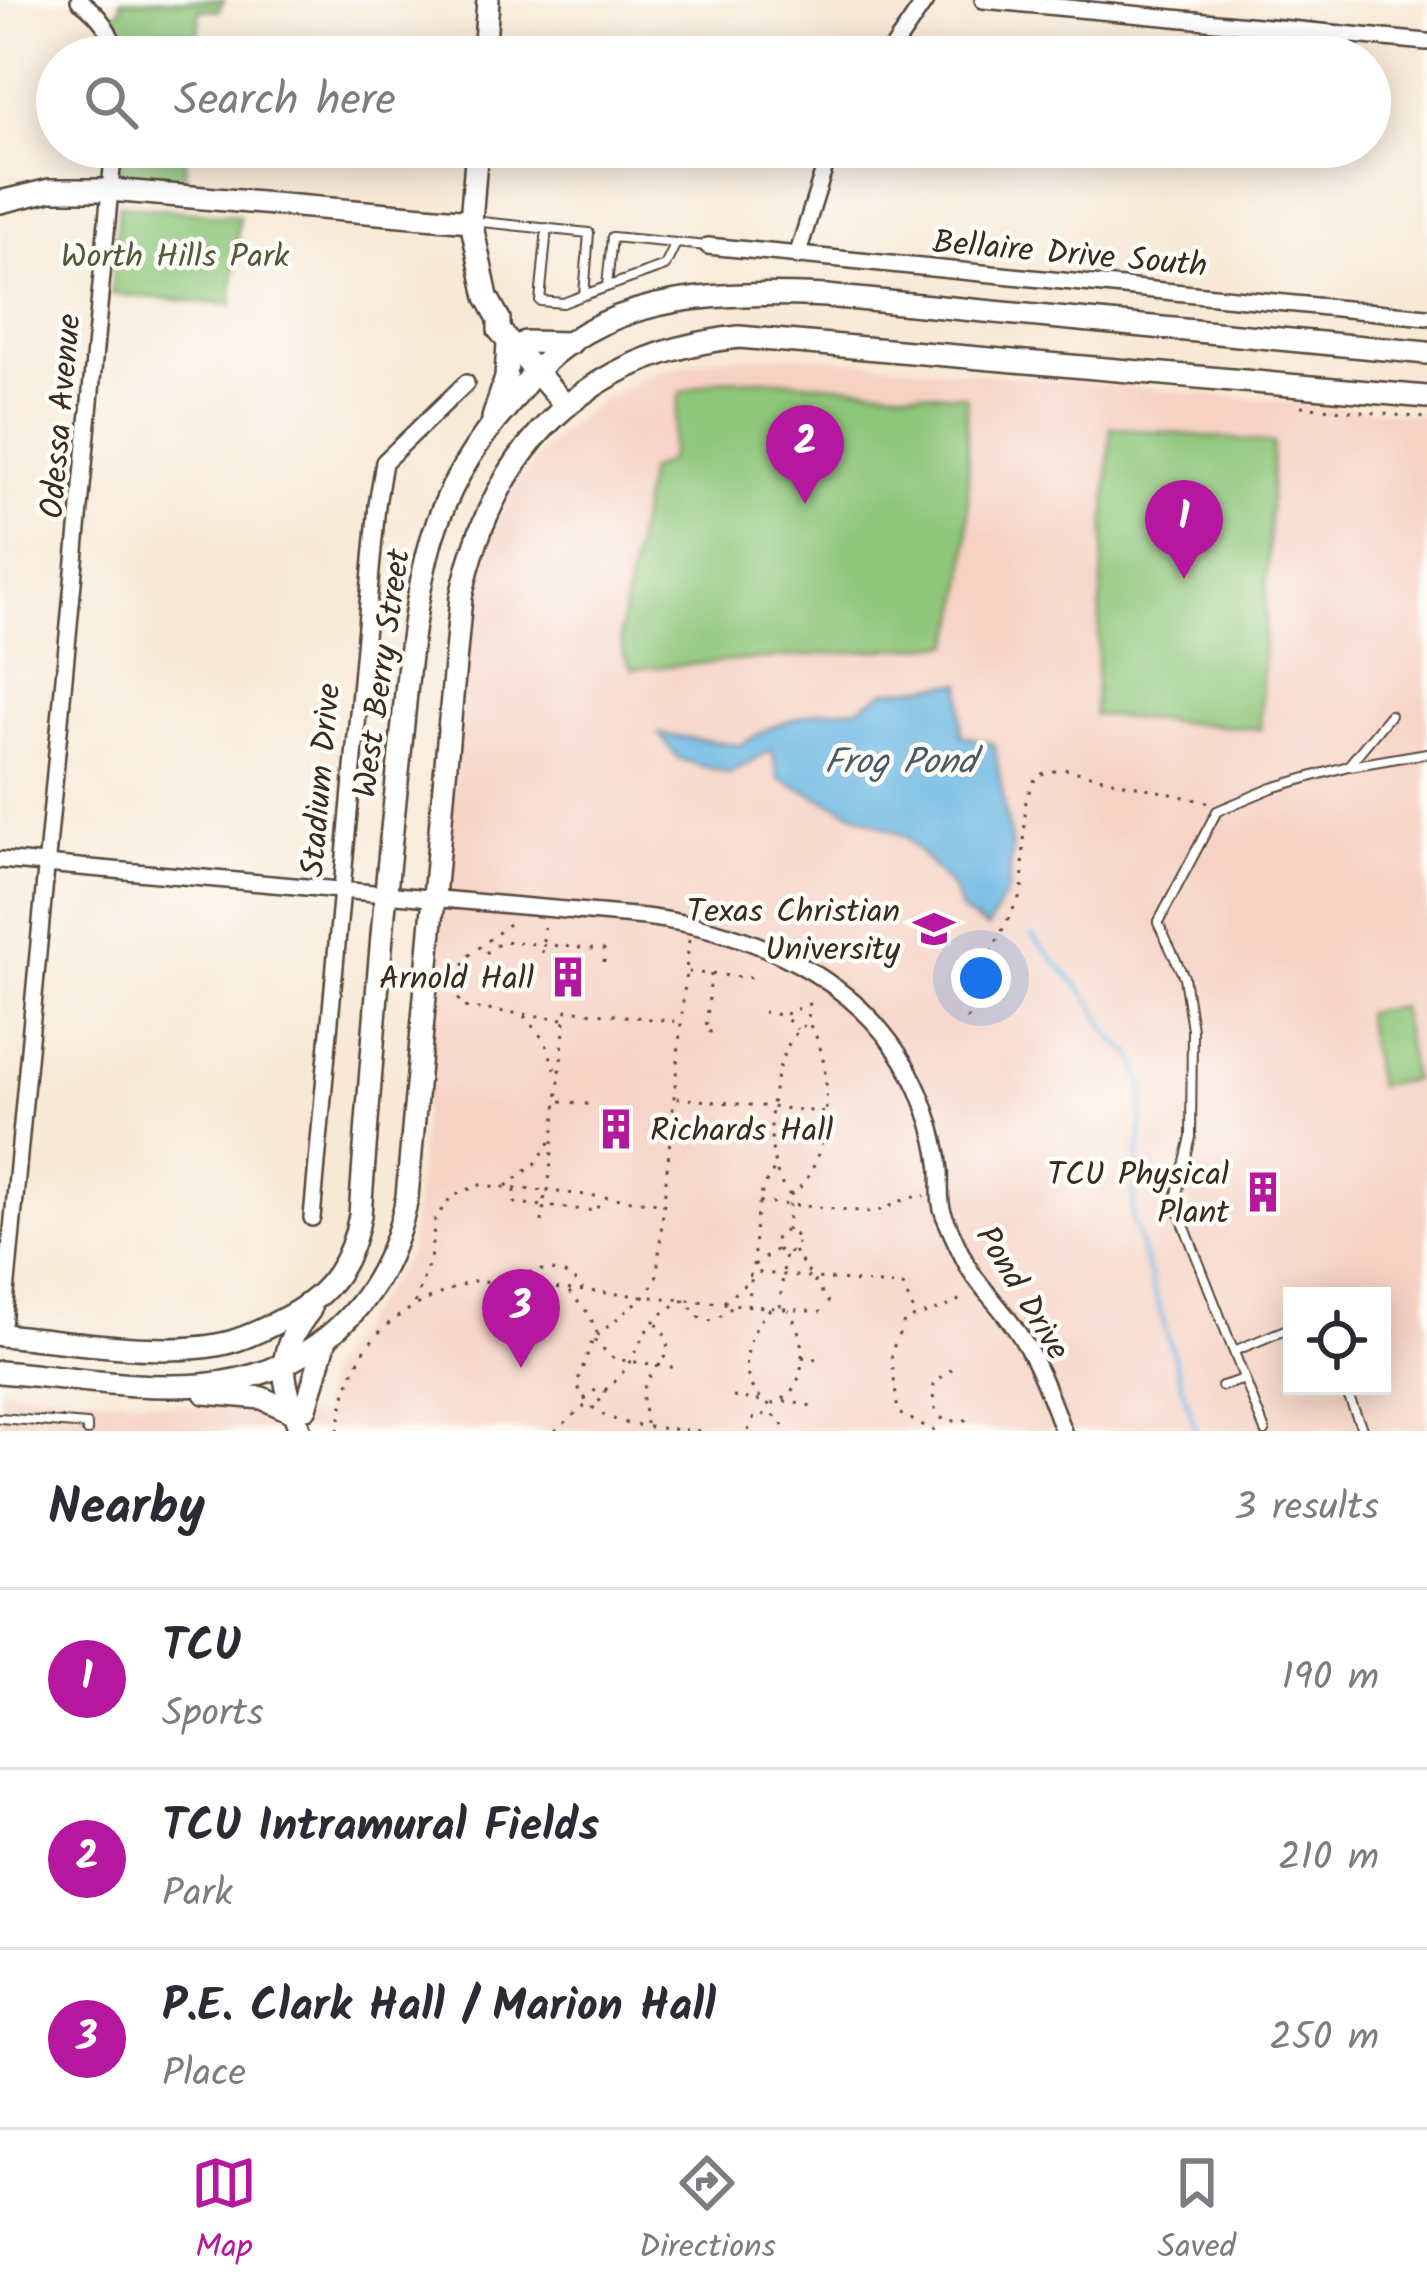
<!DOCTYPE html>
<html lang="en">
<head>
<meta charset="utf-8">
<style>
  body { margin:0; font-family:Kalam,sans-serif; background:#f2f2f3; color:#2b2b33 }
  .controls { position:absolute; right:36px; bottom:36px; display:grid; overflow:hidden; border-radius:0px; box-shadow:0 6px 30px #0003 }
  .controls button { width:108px; height:108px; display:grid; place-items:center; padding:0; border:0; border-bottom:3px solid #e1e1e2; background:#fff; color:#2b2b33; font:60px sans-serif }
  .you { position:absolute; left:981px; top:978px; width:42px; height:42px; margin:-30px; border:9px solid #fff; border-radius:50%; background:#1a73e8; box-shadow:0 0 0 18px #1a73e833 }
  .badge { display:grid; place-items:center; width:78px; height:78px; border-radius:50%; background:#b5179e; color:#fff; font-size:39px; font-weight:700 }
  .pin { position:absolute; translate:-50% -99px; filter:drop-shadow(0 3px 6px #0008) }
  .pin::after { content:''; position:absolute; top:63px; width:42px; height:36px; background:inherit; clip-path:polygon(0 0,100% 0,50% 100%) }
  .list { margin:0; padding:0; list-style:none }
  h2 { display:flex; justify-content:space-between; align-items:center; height:156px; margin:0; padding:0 48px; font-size:51px }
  h2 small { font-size:39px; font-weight:400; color:#7c7c81 }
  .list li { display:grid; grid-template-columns:78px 1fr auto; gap:36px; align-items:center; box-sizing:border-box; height:180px; padding:0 48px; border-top:3px solid #e1e1e2 }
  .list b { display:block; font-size:45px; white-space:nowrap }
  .list p { margin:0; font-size:39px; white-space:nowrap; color:#7c7c81 }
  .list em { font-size:39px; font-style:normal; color:#7c7c81 }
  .icon { flex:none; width:66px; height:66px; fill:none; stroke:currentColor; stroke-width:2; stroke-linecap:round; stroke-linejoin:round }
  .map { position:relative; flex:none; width:1427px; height:1431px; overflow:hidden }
  .search { position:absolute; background:#fff; box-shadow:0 6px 30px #0003; left:36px; right:36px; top:36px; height:132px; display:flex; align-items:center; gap:30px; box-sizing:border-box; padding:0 42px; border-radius:66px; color:#7c7c81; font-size:45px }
  .sheet { height:696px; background:#fff }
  nav { display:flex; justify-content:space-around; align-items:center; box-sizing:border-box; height:168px; border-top:3px solid #e1e1e2; background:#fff; font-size:33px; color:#7c7c81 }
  nav a { display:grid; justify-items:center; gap:6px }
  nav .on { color:#b5179e }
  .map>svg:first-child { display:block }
  .built { fill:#f6d2c4; fill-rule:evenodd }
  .green { fill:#8ec67a; stroke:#64784c; stroke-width:3 }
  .water { fill:#68b6e2; stroke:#527080; stroke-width:3 }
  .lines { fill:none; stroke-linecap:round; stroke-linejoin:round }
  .stream { stroke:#68b6e2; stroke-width:4.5 }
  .lane-casing { stroke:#57473a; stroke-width:12 }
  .street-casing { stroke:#57473a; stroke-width:20 }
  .secondary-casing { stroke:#57473a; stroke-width:26 }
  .path { stroke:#57473a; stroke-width:3; stroke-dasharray:3 9; stroke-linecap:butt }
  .lane { stroke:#fff; stroke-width:8 }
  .street { stroke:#fff; stroke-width:15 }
  .secondary { stroke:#fff; stroke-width:21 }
  .labels { text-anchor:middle; stroke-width:9; stroke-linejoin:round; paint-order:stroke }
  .street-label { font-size:33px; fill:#3b2a1e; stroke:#fdfcf7 }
  .park-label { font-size:33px; fill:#54593a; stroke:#fdfcf7 }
  .poi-label { font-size:33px; fill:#3b2a1e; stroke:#fdfcf7; text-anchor:end }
  .water-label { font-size:36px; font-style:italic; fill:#4b5b63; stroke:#fdfcf7 }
</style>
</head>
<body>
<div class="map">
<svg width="1427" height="1431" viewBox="0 0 1427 1431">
  <rect width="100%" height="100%" fill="#fdfcf7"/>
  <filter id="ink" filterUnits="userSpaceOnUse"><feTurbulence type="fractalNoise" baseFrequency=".00833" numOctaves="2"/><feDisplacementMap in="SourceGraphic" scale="24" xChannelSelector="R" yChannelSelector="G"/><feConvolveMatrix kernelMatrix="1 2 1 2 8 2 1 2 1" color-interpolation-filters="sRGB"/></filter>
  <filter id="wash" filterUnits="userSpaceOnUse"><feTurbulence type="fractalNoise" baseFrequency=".004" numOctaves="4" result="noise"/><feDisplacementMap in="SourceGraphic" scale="48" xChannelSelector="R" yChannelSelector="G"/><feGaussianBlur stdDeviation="2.7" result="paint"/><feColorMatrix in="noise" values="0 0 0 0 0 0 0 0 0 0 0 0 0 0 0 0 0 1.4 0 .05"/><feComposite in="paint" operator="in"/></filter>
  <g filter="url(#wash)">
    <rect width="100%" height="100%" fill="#f8e9d7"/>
    <path class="built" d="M 796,355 L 1427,415 L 1427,1431 L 0,1431 L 0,1388 L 322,1417 L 326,1371 L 410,1253 L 471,604 L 486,546 L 517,482 L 550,441 L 598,403 L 654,373 L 715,358 ZM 1292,1296 L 1382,1296 L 1382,1386 L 1292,1386 Z"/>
    <g class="green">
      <polygon points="121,0 224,0 218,11 200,9 196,57 127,57 110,20 121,8"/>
      <polygon points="121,147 187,147 184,182 118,176"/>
      <polygon points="119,205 239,216 231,305 111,294"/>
      <path d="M 765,379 L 966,396 C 967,478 976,566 951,644 L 632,669 L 623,653 L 620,633 L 648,471 L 669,460 L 680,393 L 718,380 Z"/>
      <polygon points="1111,427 1273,443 1260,729 1094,715"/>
      <polygon points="1401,1007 1413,1080 1377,1086 1364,1013"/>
    </g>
    <polygon class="water" points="962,683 961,735 994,744 1012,849 1008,890 987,928 962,912 953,889 906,837 779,779 772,750 729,774 679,759 659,734 740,745 771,727 819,711 858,708 885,691"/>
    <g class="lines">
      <polyline class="stream" points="1032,936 1089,998 1113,1039 1134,1056 1145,1096 1132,1217 1196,1431"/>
    </g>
  </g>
  <g filter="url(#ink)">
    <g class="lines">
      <g class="lane-casing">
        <g id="lane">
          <polyline points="472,221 589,233 584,295 563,303 540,301 547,228"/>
          <polyline points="676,243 707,246"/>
          <polyline points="584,295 665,266 676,243 612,237 607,286"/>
          <polyline points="1350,766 1427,753"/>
          <polyline points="1234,1351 1292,1327"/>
          <polyline points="1222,1386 1245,1379"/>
          <polyline points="1344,1386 1363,1431"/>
          <polyline points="0,1418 87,1425 87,1431"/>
          <polyline points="1265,1431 1175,1202 1191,1137 1192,1029 1184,977 1158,923 1217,811 1272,788 1348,766 1390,715"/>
        </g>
      </g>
      <g class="street-casing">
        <g id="street">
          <path d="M 79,0 C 100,15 111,31 118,57"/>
          <polyline points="983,0 1427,42"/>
          <polyline points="887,57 926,0"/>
          <polyline points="708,246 1427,317"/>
          <polyline points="797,256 831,147"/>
          <path d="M 0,860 L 645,917 C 763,932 882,987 925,1107 C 932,1126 938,1150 940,1170 C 941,1185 938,1201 944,1215 C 952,1234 961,1256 972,1273 C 988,1296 1008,1315 1022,1339 C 1040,1368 1051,1400 1063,1431"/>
          <polyline points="312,1218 377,505 384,462 466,383"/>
          <polyline points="2,1336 114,147"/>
        </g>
      </g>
      <g class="secondary-casing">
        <g id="secondary">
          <polyline points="484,57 488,0"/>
          <polyline points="477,147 471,221 487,297 499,319 499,330 566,406"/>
          <polyline points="0,202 50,190 110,190 471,221"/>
          <polyline points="525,342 571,343"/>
          <polyline points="493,418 506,378 508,342"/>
          <path d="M 0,1335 C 66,1340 169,1359 230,1342 C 251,1336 270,1326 289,1316 C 331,1293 352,1261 360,1215 C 371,1067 382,919 398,772 C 407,694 410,614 432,538 C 448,488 473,445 508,406 C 520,392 530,376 543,364 C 618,291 729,292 826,296 L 1427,353"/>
          <path d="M 0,1372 C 65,1377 136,1390 201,1385 C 312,1376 387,1304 407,1197 L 461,597 C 493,448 584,354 739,337 L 1427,397"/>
          <polyline points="205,1393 262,1398 295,1413"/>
          <polyline points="306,1408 326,1339"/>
          <path d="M 300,1431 C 283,1377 272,1358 310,1310"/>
        </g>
      </g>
      <g class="path">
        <polyline points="1301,406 1427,418"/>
        <polyline points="509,924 465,959 459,1000 462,1007 565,1019 567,1010 681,1022"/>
        <path d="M 689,940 L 657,1275 L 648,1293 L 593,1339 L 577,1383 C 591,1431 659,1427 702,1431"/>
        <polyline points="486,953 503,941 604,950 604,962"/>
        <polyline points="542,953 544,927"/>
        <polyline points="688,972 752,978"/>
        <polyline points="711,974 706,1031 716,1033"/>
        <polyline points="763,1012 781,1015"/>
        <polyline points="524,1016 545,1041 557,1074"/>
        <polyline points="967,1020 971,999 988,958 1022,892 1026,798 1037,775 1064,769 1210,803"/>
        <polyline points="565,1021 548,1191 660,1203"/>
        <polyline points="677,1098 823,1112"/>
        <polyline points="561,1101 595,1105"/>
        <polyline points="506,1186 535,1164 553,1138"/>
        <polyline points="515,1190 515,1203 544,1206 545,1192"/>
        <path d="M 790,1195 C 832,1172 837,1058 808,1023 L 809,1004 L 783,1015 L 797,1029"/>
        <path d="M 759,1202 L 870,1212 C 891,1210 903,1195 925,1196"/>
        <polyline points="542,1222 544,1206 597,1211 599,1198"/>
        <path d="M 787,1231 L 790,1195 C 758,1167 768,1043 808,1023"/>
        <circle cx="786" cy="1242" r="11"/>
        <polyline points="794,1251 829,1303"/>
        <polyline points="754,1265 777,1249"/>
        <path d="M 753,1266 C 756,1233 753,1197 774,1170"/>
        <path d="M 507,1283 C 533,1266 563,1263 583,1289"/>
        <polyline points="569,1292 589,1314 597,1333"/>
        <polyline points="724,1302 743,1286 752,1272 903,1286 916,1316"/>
        <polyline points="415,1303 430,1260 435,1219 451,1197 479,1185 546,1191"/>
        <polyline points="748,1306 752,1274"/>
        <polyline points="780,1307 785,1252"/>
        <polyline points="594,1340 614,1359 679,1368"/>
        <polyline points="802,1357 816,1359"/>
        <polyline points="952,1369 934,1383 933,1406 941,1418 959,1422 971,1418"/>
        <path d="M 605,1390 C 647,1357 629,1326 685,1300 L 702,1320 L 714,1321 L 735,1305"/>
        <polyline points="733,1397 760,1401"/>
        <polyline points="584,1399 597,1389 605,1390 605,1396 591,1408"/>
        <polyline points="784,1401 812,1406"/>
        <path d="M 772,1404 C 810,1393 808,1337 788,1310"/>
        <path d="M 770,1405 C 733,1385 745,1333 770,1309"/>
        <path d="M 646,1424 C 646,1414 642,1402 643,1393 C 647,1363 689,1358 653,1319"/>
        <path d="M 338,1431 C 351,1338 390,1311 473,1281 L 821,1312"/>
        <polyline points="555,1431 586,1405"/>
        <polyline points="748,1431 754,1417 769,1413 780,1419 785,1431"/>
        <path d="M 935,1431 L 898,1413 L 891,1353 L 904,1322 C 925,1311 944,1312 963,1297"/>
      </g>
      <use href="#lane" class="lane"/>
      <use href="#street" class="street"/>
      <use href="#secondary" class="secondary"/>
    </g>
  </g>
  <defs>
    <g id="university-bare" transform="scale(3.24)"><path d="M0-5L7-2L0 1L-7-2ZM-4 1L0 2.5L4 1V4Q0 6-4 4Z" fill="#b5179e" stroke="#fdfcf7" stroke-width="2.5" paint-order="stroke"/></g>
    <g id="building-bare" transform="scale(3.24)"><path d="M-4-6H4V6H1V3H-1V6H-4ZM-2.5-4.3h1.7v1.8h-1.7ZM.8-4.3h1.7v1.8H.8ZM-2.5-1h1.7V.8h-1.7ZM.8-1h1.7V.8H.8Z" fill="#b5179e" stroke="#fdfcf7" stroke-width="2.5" paint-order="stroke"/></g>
  </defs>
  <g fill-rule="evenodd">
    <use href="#university-bare" x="934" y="929"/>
    <use href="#building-bare" x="568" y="977"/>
    <use href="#building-bare" x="616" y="1129"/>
    <use href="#building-bare" x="1263" y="1192"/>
  </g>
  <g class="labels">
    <g class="street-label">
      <text transform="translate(1070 252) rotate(5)" y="12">Bellaire Drive South</text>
      <text transform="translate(59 416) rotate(-85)" y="12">Odessa Avenue</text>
      <text transform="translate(380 673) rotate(-82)" y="12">West Berry Street</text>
      <text transform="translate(319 780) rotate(-85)" y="12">Stadium Drive</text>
      <text transform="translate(1024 1292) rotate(59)" y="12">Pond Drive</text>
    </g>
    <g class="park-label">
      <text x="175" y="267">Worth Hills Park</text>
    </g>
    <g class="poi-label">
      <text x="900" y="922">Texas Christian<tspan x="900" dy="38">University</tspan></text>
      <text x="534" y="989">Arnold Hall</text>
      <text x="650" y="1141" text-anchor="start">Richards Hall</text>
      <text x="1229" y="1185">TCU Physical<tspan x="1229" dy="38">Plant</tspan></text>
    </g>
    <g class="water-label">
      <text x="900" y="773">Frog Pond</text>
    </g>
  </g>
</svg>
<div class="controls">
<button><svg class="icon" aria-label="locate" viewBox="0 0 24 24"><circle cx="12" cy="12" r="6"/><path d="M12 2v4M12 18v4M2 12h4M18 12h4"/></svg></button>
</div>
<div class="you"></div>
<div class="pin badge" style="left:1184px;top:579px">1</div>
<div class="pin badge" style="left:805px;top:504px">2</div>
<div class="pin badge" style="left:521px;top:1368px">3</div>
<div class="search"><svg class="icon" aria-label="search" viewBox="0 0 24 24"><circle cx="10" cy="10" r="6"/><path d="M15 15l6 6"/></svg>Search here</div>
</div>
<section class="sheet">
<h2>Nearby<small>3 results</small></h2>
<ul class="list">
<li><span class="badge">1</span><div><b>TCU</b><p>Sports</p></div><em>190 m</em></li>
<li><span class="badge">2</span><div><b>TCU Intramural Fields</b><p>Park</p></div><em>210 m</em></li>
<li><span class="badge">3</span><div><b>P.E. Clark Hall / Marion Hall</b><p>Place</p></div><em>250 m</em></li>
</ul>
</section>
<nav>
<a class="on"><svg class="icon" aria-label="map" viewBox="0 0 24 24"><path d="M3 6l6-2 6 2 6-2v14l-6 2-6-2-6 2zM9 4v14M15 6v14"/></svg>Map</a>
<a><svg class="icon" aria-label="directions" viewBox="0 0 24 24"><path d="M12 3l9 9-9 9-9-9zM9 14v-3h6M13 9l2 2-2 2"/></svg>Directions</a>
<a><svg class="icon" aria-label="saved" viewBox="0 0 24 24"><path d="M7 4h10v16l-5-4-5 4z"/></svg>Saved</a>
</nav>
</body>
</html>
